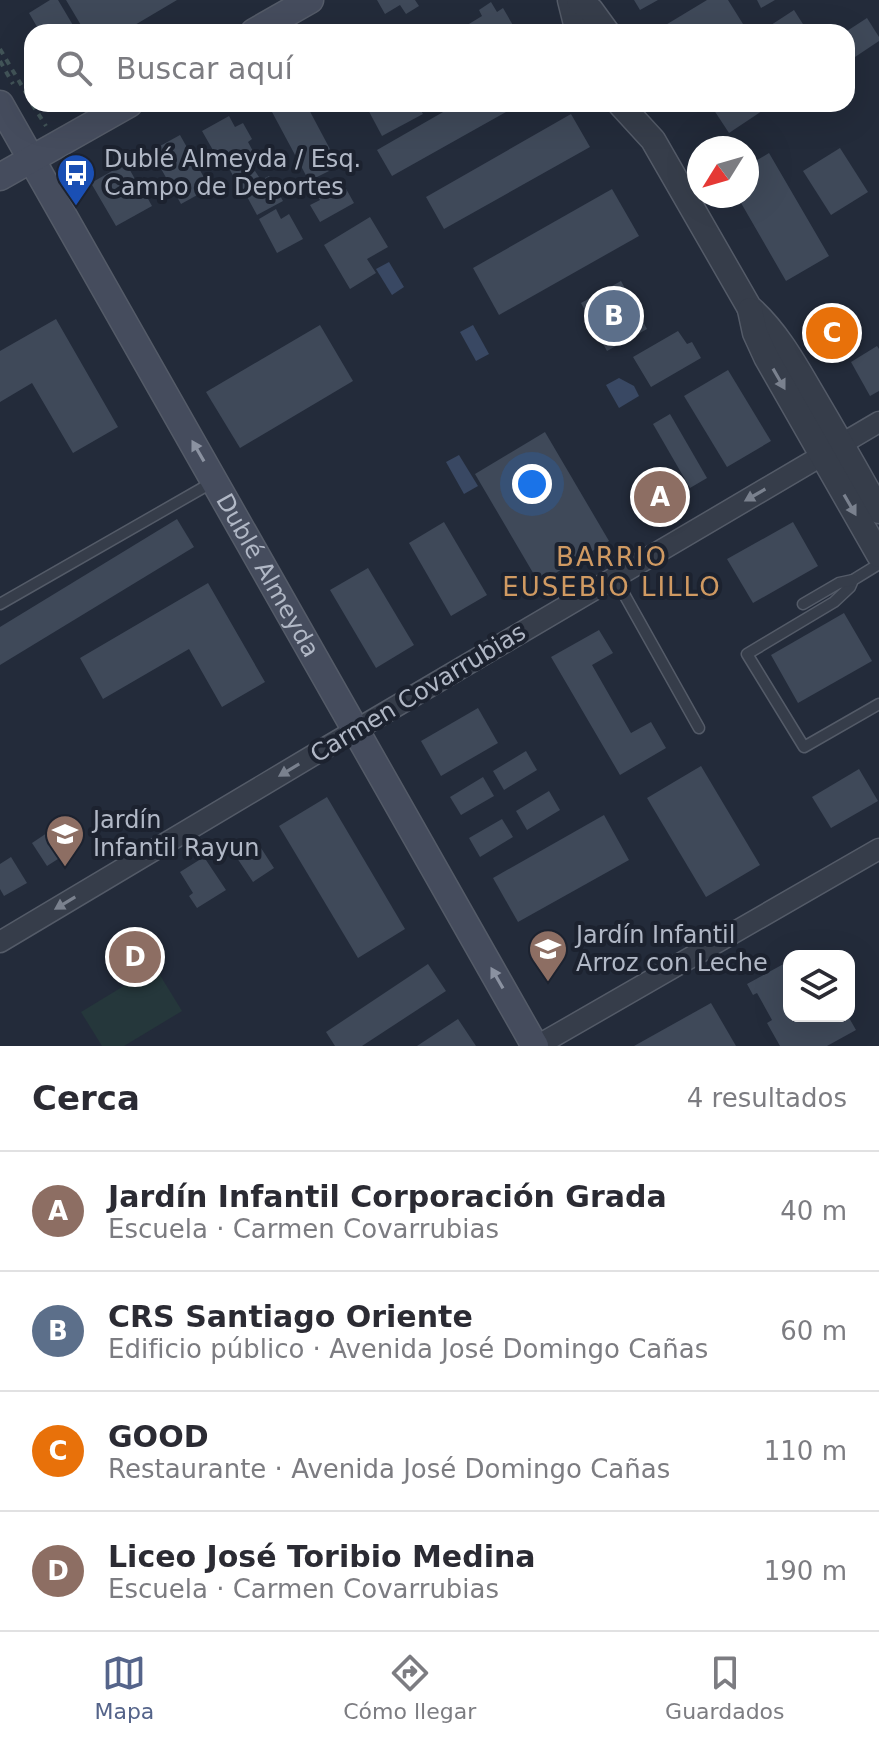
<!DOCTYPE html>
<html lang="es">
<head>
<meta charset="utf-8">
<style>
  body { margin:0; font-family:"DejaVu Sans",sans-serif; background:#f7f7f7; color:#2b2b33 }
  .controls { position:absolute; right:24px; bottom:24px; display:grid; overflow:hidden; border-radius:16px; box-shadow:0 8px 32px #0002 }
  .controls button { width:72px; height:72px; display:grid; place-items:center; padding:0; border:0; border-bottom:2px solid #e1e1e2; background:#fff; color:#2b2b33; font:40px sans-serif }
  .compass { position:absolute; left:687px; top:136px; width:72px; height:72px; border-radius:50%; background:#fff; box-shadow:0 8px 32px #0002; rotate:233deg }
  .you { position:absolute; left:532px; top:484px; width:28px; height:28px; margin:-20px; border:6px solid #fff; border-radius:50%; background:#1a73e8; box-shadow:0 0 0 12px #1a73e833 }
  .badge { display:grid; place-items:center; width:52px; height:52px; border-radius:50%; background:#55648a; color:#fff; font-size:26px; font-weight:700 }
  .pin { position:absolute; translate:-50% -50%; border:4px solid #fff; box-shadow:0 2px 8px #0006 }
  .list { margin:0; padding:0; list-style:none }
  h2 { display:flex; justify-content:space-between; align-items:center; height:104px; margin:0; padding:0 32px; font-size:34px }
  h2 small { font-size:26px; font-weight:400; color:#7c7c81 }
  .list li { display:grid; grid-template-columns:52px 1fr auto; gap:24px; align-items:center; box-sizing:border-box; height:120px; padding:0 32px; border-top:2px solid #e1e1e2 }
  .list b { display:block; font-size:30px; white-space:nowrap }
  .list p { margin:0; font-size:26px; white-space:nowrap; color:#7c7c81 }
  .list em { font-size:26px; font-style:normal; color:#7c7c81 }
  .icon { flex:none; width:44px; height:44px; fill:none; stroke:currentColor; stroke-width:2; stroke-linecap:round; stroke-linejoin:round }
  .map { position:relative; flex:none; width:879px; height:1046px; overflow:hidden }
  .search { position:absolute; background:#fff; box-shadow:0 8px 32px #0002; left:24px; right:24px; top:24px; height:88px; display:flex; align-items:center; gap:20px; box-sizing:border-box; padding:0 28px; border-radius:24px; color:#7c7c81; font-size:30px }
  .sheet { height:584px; background:#fff }
  nav { display:flex; justify-content:space-around; align-items:center; box-sizing:border-box; height:112px; border-top:2px solid #e1e1e2; background:#fff; font-size:22px; color:#7c7c81 }
  nav a { display:grid; justify-items:center; gap:4px }
  nav .on { color:#55648a }
  .map>svg:first-child { display:block }
  .green { fill:#25373b }
  .water { fill:#394863 }
  .building { fill:#3f4959 }
  .lines { fill:none; stroke-linecap:round; stroke-linejoin:round }
  .service-casing { stroke:#545b68; stroke-width:13 }
  .minor-casing { stroke:#545b68; stroke-width:23 }
  .tertiary-casing { stroke:#545b68; stroke-width:27 }
  .secondary-casing { stroke:#545b68; stroke-width:29 }
  .path { stroke:#425458; stroke-width:4; stroke-dasharray:6 6; stroke-linecap:butt }
  .service { stroke:#363d4a; stroke-width:10 }
  .minor { stroke:#363d4a; stroke-width:20 }
  .tertiary { stroke:#363d4a; stroke-width:24 }
  .secondary { stroke:#454c5d; stroke-width:26 }
  .oneway { fill:#7a818e }
  .oneway2 { fill:#8b92a1 }
  .labels { text-anchor:middle; stroke-width:8; stroke-linejoin:round; paint-order:stroke }
  .poi-label { font-size:24px; fill:#b1b8c6; stroke:#1c222f; text-anchor:start }
  .street-label { font-size:24px; fill:#b1b8c6; stroke:#1c222f }
  .neighbourhood-label { font-size:26px; letter-spacing:2px; fill:#d09a62; stroke:#1c222f }
</style>
</head>
<body>
<div class="map">
<svg width="879" height="1046" viewBox="0 0 879 1046">
  <rect width="100%" height="100%" fill="#232b3a"/>
  <polygon class="green" points="155,967 182,1011 124,1046 102,1046 81,1012"/>
  <g class="water">
    <polygon points="389,262 404,287 392,295 376,269"/>
    <polygon points="473,325 489,354 476,361 460,332"/>
    <polygon points="619,378 634,386 639,396 619,408 606,385"/>
    <polygon points="459,455 478,486 464,494 446,462"/>
  </g>
  <g class="building">
    <polygon points="50,0 58,0 77,32 40,32 29,13"/>
    <polygon points="66,0 177,0 123,32 85,32"/>
    <polygon points="377,0 415,0 419,6 406,14 400,5 385,14"/>
    <polygon points="634,0 658,0 640,10"/>
    <polygon points="707,0 728,0 748,32 654,32"/>
    <polygon points="757,0 775,0 761,8"/>
    <polygon points="491,2 497,12 503,8 514,27 507,32 467,32 464,27 482,16 479,10"/>
    <polygon points="794,10 808,32 772,32 768,27"/>
    <polygon points="867,18 879,37 879,41 849,61 847,57 847,31"/>
    <polygon points="286,104 306,104 339,166 309,181 272,112"/>
    <polygon points="365,104 417,104 423,114 382,136"/>
    <polygon points="457,104 520,104 392,176 377,150"/>
    <polygon points="710,104 758,104 762,111 729,133"/>
    <polygon points="571,114 590,147 444,229 426,197"/>
    <polygon points="229,116 235,127 243,123 252,139 248,142 260,164 235,179 222,156 218,159 202,131"/>
    <polygon points="180,135 210,188 181,204 151,151"/>
    <polygon points="840,148 868,192 831,215 803,171"/>
    <polygon points="769,153 829,256 786,281 737,196 747,196 747,166"/>
    <polygon points="126,163 136,181 143,177 153,194 147,197 152,206 116,226 91,183"/>
    <polygon points="255,171 261,180 269,176 283,201 257,215 238,180"/>
    <polygon points="340,178 354,203 320,222 310,205 320,200 315,192"/>
    <polygon points="612,189 639,236 499,315 473,268"/>
    <polygon points="276,209 281,219 289,214 303,239 277,253 259,219"/>
    <polygon points="370,217 388,247 367,259 376,273 350,289 324,245"/>
    <polygon points="621,281 647,329 607,351 581,303"/>
    <polygon points="843,307 862,338 838,352 820,321"/>
    <polygon points="56,319 118,427 73,453 32,383 0,402 0,351"/>
    <polygon points="320,325 353,381 240,448 206,392"/>
    <polygon points="678,331 687,344 692,342 701,358 651,387 633,357"/>
    <polygon points="877,346 879,349 879,391 870,396 851,362"/>
    <polygon points="728,370 771,441 727,467 684,396"/>
    <polygon points="670,414 707,478 690,488 653,424"/>
    <polygon points="545,432 609,541 539,583 475,474"/>
    <polygon points="177,519 194,547 0,665 0,627"/>
    <polygon points="444,522 487,595 451,616 409,543"/>
    <polygon points="793,522 818,566 753,603 727,559"/>
    <polygon points="368,568 414,645 376,668 330,590"/>
    <polygon points="208,583 265,682 222,707 189,649 103,699 80,658"/>
    <polygon points="844,613 872,661 798,703 771,655"/>
    <polygon points="599,630 613,653 592,665 631,733 651,722 666,748 620,775 551,657"/>
    <polygon points="478,708 498,743 441,776 421,741"/>
    <polygon points="526,751 537,770 504,790 493,771"/>
    <polygon points="701,766 760,865 706,897 647,798"/>
    <polygon points="859,769 878,801 831,828 812,797"/>
    <polygon points="483,777 494,796 461,815 450,797"/>
    <polygon points="549,791 560,810 527,830 516,811"/>
    <polygon points="327,797 405,929 358,958 279,826"/>
    <polygon points="604,815 629,860 518,922 493,878"/>
    <polygon points="68,819 83,843 47,866 32,843"/>
    <polygon points="502,819 513,837 480,857 469,838"/>
    <polygon points="242,842 250,855 261,848 274,868 253,882 231,849"/>
    <polygon points="11,857 27,883 4,896 0,889 0,864"/>
    <polygon points="204,857 226,890 197,908 189,896 193,893 180,872"/>
    <polygon points="789,961 789,1016 848,1016 856,1030 827,1046 780,1046 767,1023 772,1020 757,993 753,995 747,984"/>
    <polygon points="428,964 446,991 362,1046 335,1046 326,1032"/>
    <polygon points="711,1003 736,1046 634,1046"/>
    <polygon points="458,1019 476,1046 417,1046"/>
  </g>
  <g class="lines">
    <g class="service-casing">
      <g id="service">
        <polyline points="879,564 853,580 850,587 834,602 747,654 804,747 879,704"/>
        <polyline points="615,578 699,728"/>
        <polyline points="0,604 213,482"/>
        <polyline points="803,604 839,583 853,580"/>
      </g>
    </g>
    <g class="minor-casing">
      <g id="minor">
        <polyline points="0,942 332,744 879,422"/>
        <polyline points="537,1046 879,849"/>
      </g>
    </g>
    <g class="tertiary-casing">
      <g id="tertiary">
        <polyline points="570,0 578,32"/>
        <polyline points="579,0 591,10 607,32"/>
        <path d="M 620,104 L 653,140 L 749,307 C 776,331 793,361 811,392 C 834,431 857,471 879,511"/>
        <polyline points="750,310 755,333 766,357 879,555"/>
      </g>
    </g>
    <g class="secondary-casing">
      <g id="secondary">
        <polyline points="254,32 310,0"/>
        <path id="s1" d="M 0,104 L 535,1046"/>
        <polyline points="0,177 129,104"/>
      </g>
    </g>
    <g class="path">
      <polyline points="0,49 32,103"/>
      <polyline points="0,61 13,84"/>
      <polyline points="32,104 46,126"/>
    </g>
    <use href="#service" class="service"/>
    <use href="#minor" class="minor"/>
    <use href="#tertiary" class="tertiary"/>
    <use href="#secondary" class="secondary"/>
  </g>
  <defs><path id="oneway-solid" d="M-6-.8H1V-3.2L6.5 0L1 3.2V.8H-6Z" transform="scale(2)"/></defs>
  <g class="oneway">
    <use href="#oneway-solid" transform="translate(779 379) rotate(60)"/>
    <use href="#oneway-solid" transform="translate(755 495) rotate(150)"/>
    <use href="#oneway-solid" transform="translate(850 505) rotate(60)"/>
    <use href="#oneway-solid" transform="translate(289 770) rotate(149)"/>
    <use href="#oneway-solid" transform="translate(65 903) rotate(149)"/>
  </g>
  <g class="oneway2">
    <use href="#oneway-solid" transform="translate(198 451) rotate(-120)"/>
    <use href="#oneway-solid" transform="translate(497 978) rotate(-120)"/>
  </g>
  <defs>
    <g id="bus-pin" transform="scale(2)"><path d="M0 17L-7.5 6A9.5 9.5 0 1 1 7.5 6Z" fill="#1a4fb4" stroke="#1c222f"/><path d="M-5-6H5V4H4V6H2V4H-2V6H-4V4H-5ZM-3.5-4V0h7V-4ZM-3.5 1.2v1.5H-2V1.2ZM2 1.2v1.5H3.5V1.2Z" fill="#fff"/></g>
    <g id="school-pin" transform="scale(2)"><path d="M0 17L-7.5 6A9.5 9.5 0 1 1 7.5 6Z" fill="#8d6e63" stroke="#1c222f"/><path d="M0-5L7-2L0 1L-7-2ZM-4 1L0 2.5L4 1V4Q0 6-4 4Z" fill="#fff"/></g>
  </defs>
  <g fill-rule="evenodd">
    <use href="#bus-pin" x="76" y="173"/>
    <use href="#school-pin" x="65" y="834"/>
    <use href="#school-pin" x="548" y="949"/>
  </g>
  <g class="labels">
    <g class="poi-label">
      <text x="104" y="167">Dublé Almeyda / Esq.<tspan x="104" dy="28">Campo de Deportes</tspan></text>
      <text x="93" y="828">Jardín<tspan x="93" dy="28">Infantil Rayun</tspan></text>
      <text x="576" y="943">Jardín Infantil<tspan x="576" dy="28">Arroz con Leche</tspan></text>
    </g>
    <g class="street-label">
      <text dy="8" stroke="none"><textPath href="#s1" startOffset="542">Dublé Almeyda</textPath></text>
      <text transform="translate(418 693) rotate(-31)" y="8">Carmen Covarrubias</text>
    </g>
    <g class="neighbourhood-label">
      <text x="612" y="566">BARRIO<tspan x="612" dy="30">EUSEBIO LILLO</tspan></text>
    </g>
  </g>
</svg>
<div class="controls">
<button><svg class="icon" aria-label="layers" viewBox="0 0 24 24"><path d="M12 4l9 5-9 5-9-5zM3 14l9 5 9-5"/></svg></button>
</div>
<svg class="compass" viewBox="-18 -18 36 36"><path d="M0-13l5 13h-10z" fill="#e53935"/><path d="M0 13l5-13h-10z" fill="#7c7c81"/></svg>
<div class="you"></div>
<div class="pin badge" style="left:660px;top:497px;background:#8d6e63">A</div>
<div class="pin badge" style="left:614px;top:316px;background:#5c6f8a">B</div>
<div class="pin badge" style="left:832px;top:333px;background:#e8710a">C</div>
<div class="pin badge" style="left:135px;top:957px;background:#8d6e63">D</div>
<div class="search"><svg class="icon" aria-label="search" viewBox="0 0 24 24"><circle cx="10" cy="10" r="6"/><path d="M15 15l6 6"/></svg>Buscar aquí</div>
</div>
<section class="sheet">
<h2>Cerca<small>4 resultados</small></h2>
<ul class="list">
<li><span class="badge" style="background:#8d6e63">A</span><div><b>Jardín Infantil Corporación Grada</b><p>Escuela · Carmen Covarrubias</p></div><em>40 m</em></li>
<li><span class="badge" style="background:#5c6f8a">B</span><div><b>CRS Santiago Oriente</b><p>Edificio público · Avenida José Domingo Cañas</p></div><em>60 m</em></li>
<li><span class="badge" style="background:#e8710a">C</span><div><b>GOOD</b><p>Restaurante · Avenida José Domingo Cañas</p></div><em>110 m</em></li>
<li><span class="badge" style="background:#8d6e63">D</span><div><b>Liceo José Toribio Medina</b><p>Escuela · Carmen Covarrubias</p></div><em>190 m</em></li>
</ul>
</section>
<nav>
<a class="on"><svg class="icon" aria-label="map" viewBox="0 0 24 24"><path d="M3 6l6-2 6 2 6-2v14l-6 2-6-2-6 2zM9 4v14M15 6v14"/></svg>Mapa</a>
<a><svg class="icon" aria-label="directions" viewBox="0 0 24 24"><path d="M12 3l9 9-9 9-9-9zM9 14v-3h6M13 9l2 2-2 2"/></svg>Cómo llegar</a>
<a><svg class="icon" aria-label="saved" viewBox="0 0 24 24"><path d="M7 4h10v16l-5-4-5 4z"/></svg>Guardados</a>
</nav>
</body>
</html>
